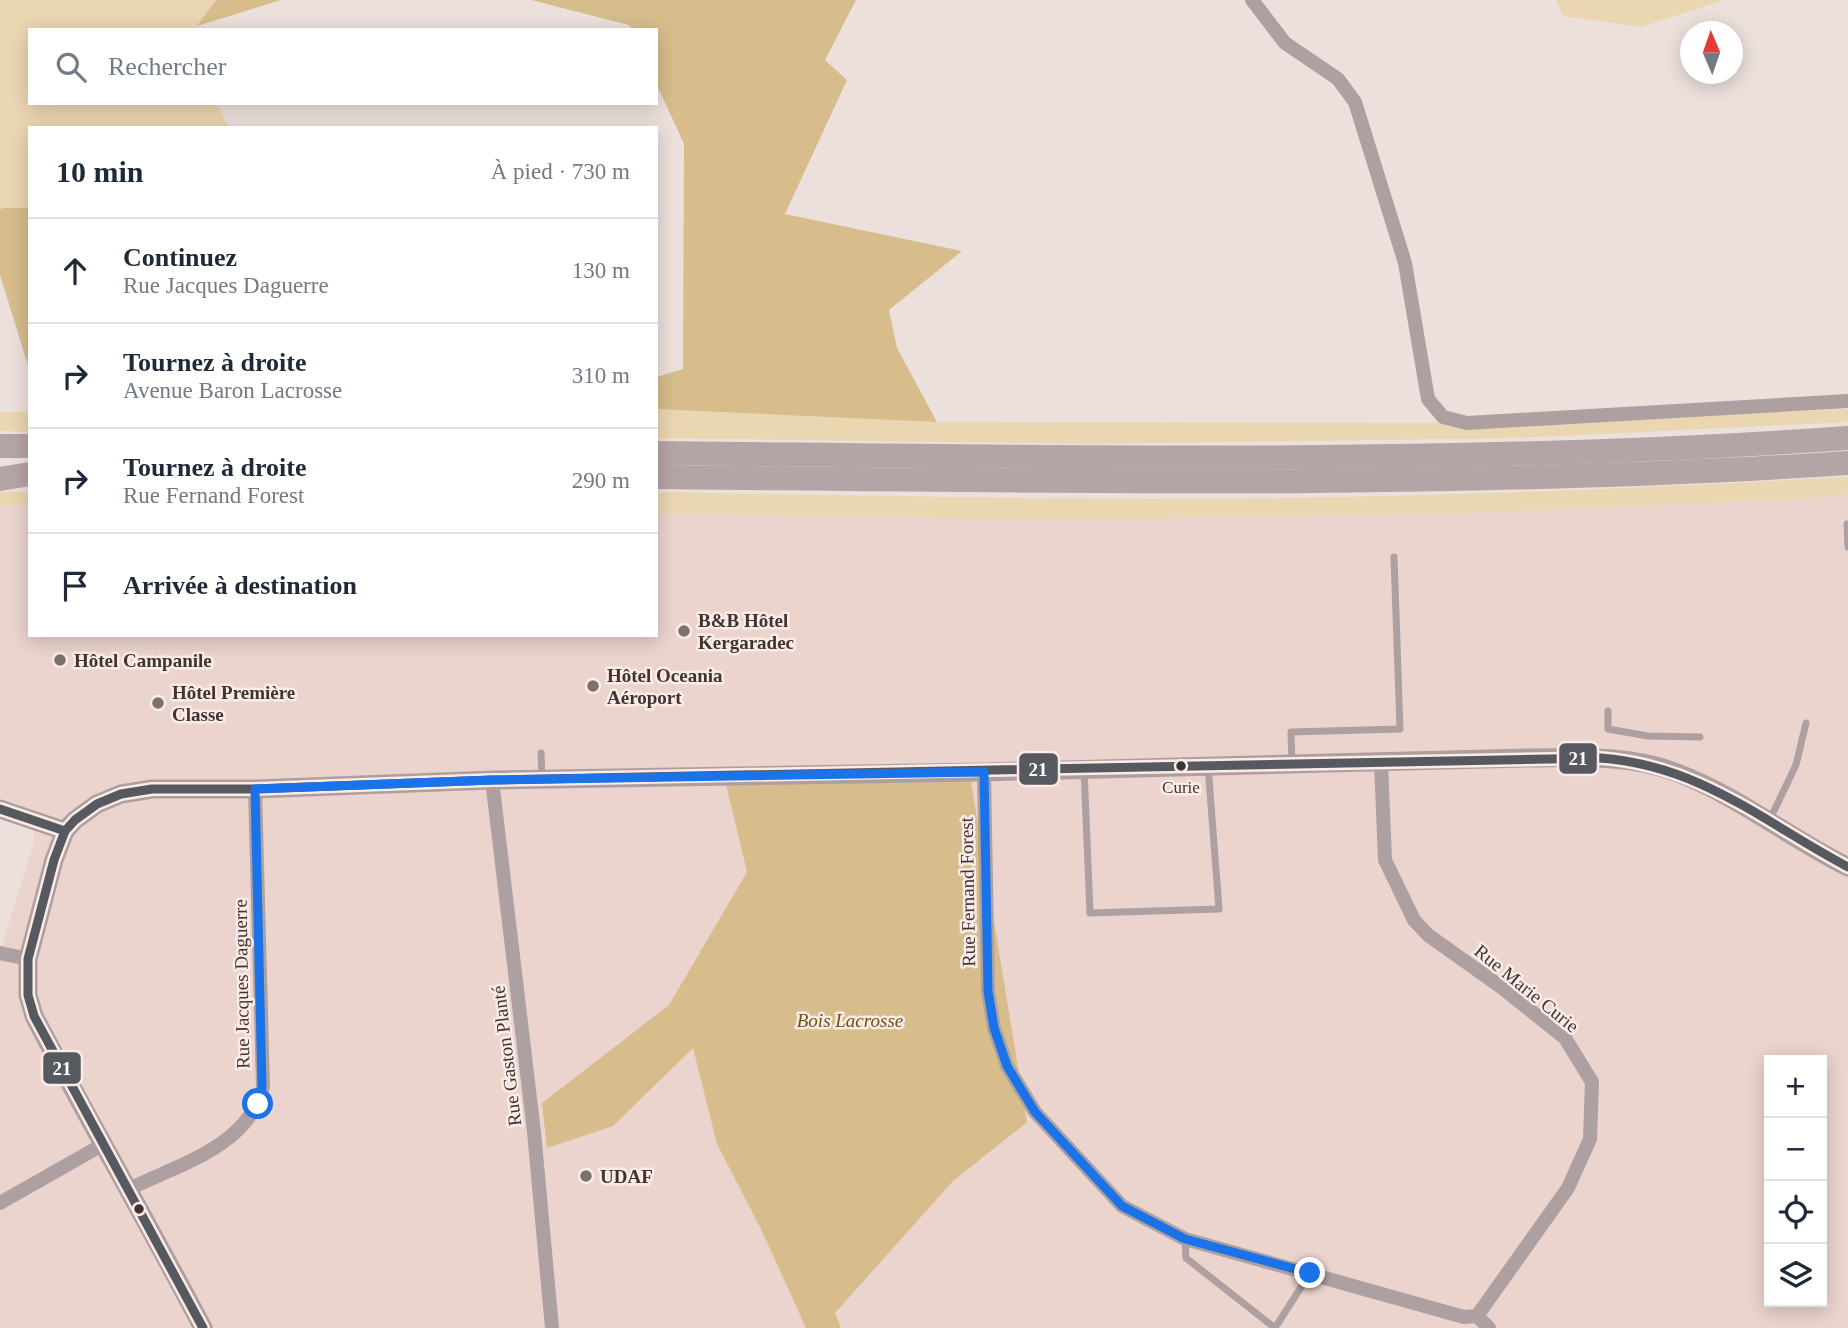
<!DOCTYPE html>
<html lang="fr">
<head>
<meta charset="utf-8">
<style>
  body { margin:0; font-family:Georgia,serif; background:#f6f6f7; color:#1f2937 }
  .controls { position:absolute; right:21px; bottom:21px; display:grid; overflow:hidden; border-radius:0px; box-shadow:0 4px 18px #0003 }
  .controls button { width:63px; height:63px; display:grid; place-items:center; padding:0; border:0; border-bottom:2px solid #e0e1e3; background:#fff; color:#1f2937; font:35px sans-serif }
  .compass { position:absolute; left:1680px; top:21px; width:63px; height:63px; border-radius:50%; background:#fff; box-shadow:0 4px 18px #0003; rotate:358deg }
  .stop { position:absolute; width:21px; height:21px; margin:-16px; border:5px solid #1a73e8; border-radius:50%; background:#fff }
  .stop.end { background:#1a73e8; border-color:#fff; box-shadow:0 2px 7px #0008 }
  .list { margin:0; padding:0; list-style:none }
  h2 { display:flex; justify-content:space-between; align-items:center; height:91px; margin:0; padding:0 28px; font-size:30px }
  h2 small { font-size:23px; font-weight:400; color:#747a83 }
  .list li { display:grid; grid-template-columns:46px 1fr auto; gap:21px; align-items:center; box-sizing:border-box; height:105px; padding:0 28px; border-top:2px solid #e0e1e3 }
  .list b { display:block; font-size:26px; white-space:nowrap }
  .list p { margin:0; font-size:23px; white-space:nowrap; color:#747a83 }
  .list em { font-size:23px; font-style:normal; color:#747a83 }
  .icon { flex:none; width:38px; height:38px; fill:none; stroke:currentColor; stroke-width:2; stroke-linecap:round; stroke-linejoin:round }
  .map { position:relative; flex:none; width:1848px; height:1328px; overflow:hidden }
  .search { position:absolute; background:#fff; box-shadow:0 4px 18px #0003; left:28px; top:28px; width:630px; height:77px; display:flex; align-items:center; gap:18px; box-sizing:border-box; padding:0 24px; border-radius:0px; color:#747a83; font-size:26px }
  .panel { position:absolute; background:#fff; box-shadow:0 4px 18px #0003; left:28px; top:126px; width:630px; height:511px; border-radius:0px }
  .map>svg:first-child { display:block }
  .built { fill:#ead4cd; fill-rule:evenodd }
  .green { fill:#ebd6b2 }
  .forest { fill:#d7bd8b }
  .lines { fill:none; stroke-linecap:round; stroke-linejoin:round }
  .lane { stroke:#aea0a0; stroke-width:7 }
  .street { stroke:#aea0a0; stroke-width:14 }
  .secondary { stroke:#ae9f9f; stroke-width:19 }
  .highway { stroke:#b5a4a5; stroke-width:24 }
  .bus-1-casing { stroke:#fcebe6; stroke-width:14 }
  .bus-1 { stroke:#56595f; stroke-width:9 }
  .route { stroke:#1a73e8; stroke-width:9 }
  .poi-dot { fill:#7b716e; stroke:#fcebe6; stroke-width:2.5 }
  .bus-dot { fill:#3e3533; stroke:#fcebe6; stroke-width:2.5 }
  .labels { text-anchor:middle; stroke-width:5; stroke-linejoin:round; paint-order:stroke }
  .bus-label { font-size:17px; fill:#3e3533; stroke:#fcebe6 }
  .poi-label { font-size:19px; font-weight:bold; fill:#3e3533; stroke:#fcebe6; text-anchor:start }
  .street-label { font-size:19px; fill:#3e3533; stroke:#fcebe6 }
  .park-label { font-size:19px; font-style:italic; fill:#6b520d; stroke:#fcebe6 }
  .line-badge { stroke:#fcebe6; stroke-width:2.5 }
  .badge-label { font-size:19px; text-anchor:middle; font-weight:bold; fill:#fff }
</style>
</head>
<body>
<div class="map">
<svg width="1848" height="1328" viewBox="0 0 1848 1328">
  <rect width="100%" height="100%" fill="#ece0dc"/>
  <path class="built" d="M 1848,494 L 1848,1328 L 0,1328 L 0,952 L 33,845 L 35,814 L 0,801 L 0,505 L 30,506 L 30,635 L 656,635 L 656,513 L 1471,513 L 1795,499 ZM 1769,1060 L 1822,1060 L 1822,1302 L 1769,1302 Z"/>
  <g class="green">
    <polygon points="0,0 216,0 198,26 198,30 30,30 30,103 217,103 229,128 30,128 30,208 0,209"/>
    <polygon points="1556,0 1724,0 1641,27 1563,16"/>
    <polygon points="656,409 937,422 1436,423 1488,429 1656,417 1848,409 1848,422 1520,438 1096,444 656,438"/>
    <polygon points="0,412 30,412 30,432 0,431"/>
    <path d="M 1848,477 L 1848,494 L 1795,499 L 1471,513 L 1051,520 L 656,513 L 656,493 L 666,492 C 890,496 1114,501 1338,497 C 1508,494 1678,486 1848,477 Z"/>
    <polygon points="0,492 30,492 30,506 0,505"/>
  </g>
  <g class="forest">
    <polygon points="216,0 281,0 197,26"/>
    <polygon points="531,0 856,0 825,60 847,80 785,214 962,251 889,310 897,348 937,422 656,409 656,377 683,369 684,144 656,83 656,30 632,30 629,25"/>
    <polygon points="5,208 30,208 30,372 0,275 0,209"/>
    <polygon points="971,782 1027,1122 953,1181 835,1313 841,1328 806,1328 762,1231 717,1144 693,1048 613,1126 547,1148 542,1103 669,1005 747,872 726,784"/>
  </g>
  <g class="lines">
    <g class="lane">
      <polyline points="1847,524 1848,547"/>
      <polyline points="1608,711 1608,729 1648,736 1700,737"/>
      <polyline points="541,753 542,777"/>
      <polyline points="1292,763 1291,732 1400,729 1394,557"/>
      <polyline points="1084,770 1090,913 1219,909 1208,766"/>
      <polyline points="1769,821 1796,765 1806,723"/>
      <polyline points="1185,1240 1186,1258 1275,1328"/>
      <polyline points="1275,1328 1310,1273"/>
    </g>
    <g class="street">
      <polyline points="1252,0 1285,43 1338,79 1355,102 1405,263 1428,399 1443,417 1467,423 1848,401"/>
      <polyline points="1381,762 1385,860 1414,920 1428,935 1501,987 1565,1038 1592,1082 1590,1139 1568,1188 1477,1316"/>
      <polyline points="984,772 988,991 994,1028 1007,1066 1035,1112 1122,1206 1185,1239 1464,1317 1477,1316 1489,1328"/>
      <polyline points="492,780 534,1132 552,1328"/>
      <polyline points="0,953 28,959"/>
      <path d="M 129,1189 C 179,1164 248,1147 263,1087 L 255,789"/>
      <polyline points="0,1203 102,1145"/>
    </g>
    <g class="secondary">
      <polyline points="0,809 65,831"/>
      <path d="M 203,1328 C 148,1223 89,1121 34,1016 L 28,995 L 28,959 L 54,860 L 65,831 L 75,820 L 97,804 L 121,794 L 152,789 L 255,789 L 492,780 L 984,772 L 1526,758 C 1575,758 1628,754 1675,772 C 1737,795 1789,838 1848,867"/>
    </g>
    <g class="highway">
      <polyline points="0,446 30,446"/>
      <path d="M 656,453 C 1054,457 1451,466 1848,438"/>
      <path d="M 656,477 C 1053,481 1451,489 1848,463"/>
      <polyline points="0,479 30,474"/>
    </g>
    <g class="bus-1-casing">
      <g id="bus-1">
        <polyline points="0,809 65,831"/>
        <path d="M 203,1328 L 34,1016 L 28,995 L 28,959 L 54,860 L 65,831 L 75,820 L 97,804 L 121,794 L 152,789 L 255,789 L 492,780 L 1601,758 C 1702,766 1763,822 1848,867"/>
      </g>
    </g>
    <use href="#bus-1" class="bus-1"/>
  </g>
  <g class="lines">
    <polyline class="route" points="258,1104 262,1087 255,789 492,780 984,772 988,991 994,1028 1007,1066 1035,1112 1122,1206 1185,1239 1310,1273"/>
  </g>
  <g class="poi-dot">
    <circle cx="684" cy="631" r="7"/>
    <circle cx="60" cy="660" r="7"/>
    <circle cx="593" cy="686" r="7"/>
    <circle cx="158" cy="703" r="7"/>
    <circle cx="586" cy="1176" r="7"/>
  </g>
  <g class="bus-dot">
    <circle cx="1181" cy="766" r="6"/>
    <circle cx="139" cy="1209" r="6"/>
  </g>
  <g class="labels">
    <g class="bus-label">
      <text x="1181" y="793">Curie</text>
    </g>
    <g class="poi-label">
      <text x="698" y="627">B&amp;B Hôtel<tspan x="698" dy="22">Kergaradec</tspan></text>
      <text x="74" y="667">Hôtel Campanile</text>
      <text x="607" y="682">Hôtel Oceania<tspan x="607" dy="22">Aéroport</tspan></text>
      <text x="172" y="699">Hôtel Première<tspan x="172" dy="22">Classe</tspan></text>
      <text x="600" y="1183">UDAF</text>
    </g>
    <g class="street-label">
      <text transform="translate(967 892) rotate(-91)" y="7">Rue Fernand Forest</text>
      <text transform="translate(241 984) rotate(-91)" y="7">Rue Jacques Daguerre</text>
      <text transform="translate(1527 988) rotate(39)" y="7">Rue Marie Curie</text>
      <text transform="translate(506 1056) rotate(-97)" y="7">Rue Gaston Planté</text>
    </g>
    <g class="park-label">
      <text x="850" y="1027">Bois Lacrosse</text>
    </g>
  </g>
  <g class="line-badge">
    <rect x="1558" y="742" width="40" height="33" rx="7" fill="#56595f"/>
    <rect x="1018" y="752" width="41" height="34" rx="7" fill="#56595f"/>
    <rect x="42" y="1051" width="40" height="34" rx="7" fill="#56595f"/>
  </g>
  <g class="badge-label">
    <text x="1578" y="765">21</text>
    <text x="1038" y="776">21</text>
    <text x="62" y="1075">21</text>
  </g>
</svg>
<div class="controls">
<button>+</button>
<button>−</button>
<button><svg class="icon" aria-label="locate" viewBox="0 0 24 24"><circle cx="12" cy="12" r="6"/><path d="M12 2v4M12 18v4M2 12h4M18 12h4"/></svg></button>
<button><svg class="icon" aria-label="layers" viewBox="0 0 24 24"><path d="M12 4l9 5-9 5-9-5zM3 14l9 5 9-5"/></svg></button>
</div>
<svg class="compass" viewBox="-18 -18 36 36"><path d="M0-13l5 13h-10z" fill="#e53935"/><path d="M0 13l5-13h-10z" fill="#747a83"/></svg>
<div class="stop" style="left:258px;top:1104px"></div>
<div class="stop end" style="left:1310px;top:1273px"></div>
<div class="search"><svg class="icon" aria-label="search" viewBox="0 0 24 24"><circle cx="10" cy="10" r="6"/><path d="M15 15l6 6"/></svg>Rechercher</div>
<section class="panel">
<h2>10 min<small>À pied · 730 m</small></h2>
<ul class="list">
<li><svg class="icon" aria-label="ahead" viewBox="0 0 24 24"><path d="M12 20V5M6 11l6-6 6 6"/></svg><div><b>Continuez</b><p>Rue Jacques Daguerre</p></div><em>130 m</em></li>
<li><svg class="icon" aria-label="right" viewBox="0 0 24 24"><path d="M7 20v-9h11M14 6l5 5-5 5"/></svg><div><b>Tournez à droite</b><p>Avenue Baron Lacrosse</p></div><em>310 m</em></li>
<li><svg class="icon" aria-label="right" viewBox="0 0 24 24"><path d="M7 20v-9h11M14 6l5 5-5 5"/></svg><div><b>Tournez à droite</b><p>Rue Fernand Forest</p></div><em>290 m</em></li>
<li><svg class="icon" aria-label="arrive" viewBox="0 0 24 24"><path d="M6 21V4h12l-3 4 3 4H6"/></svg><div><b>Arrivée à destination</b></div></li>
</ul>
</section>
</div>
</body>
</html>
